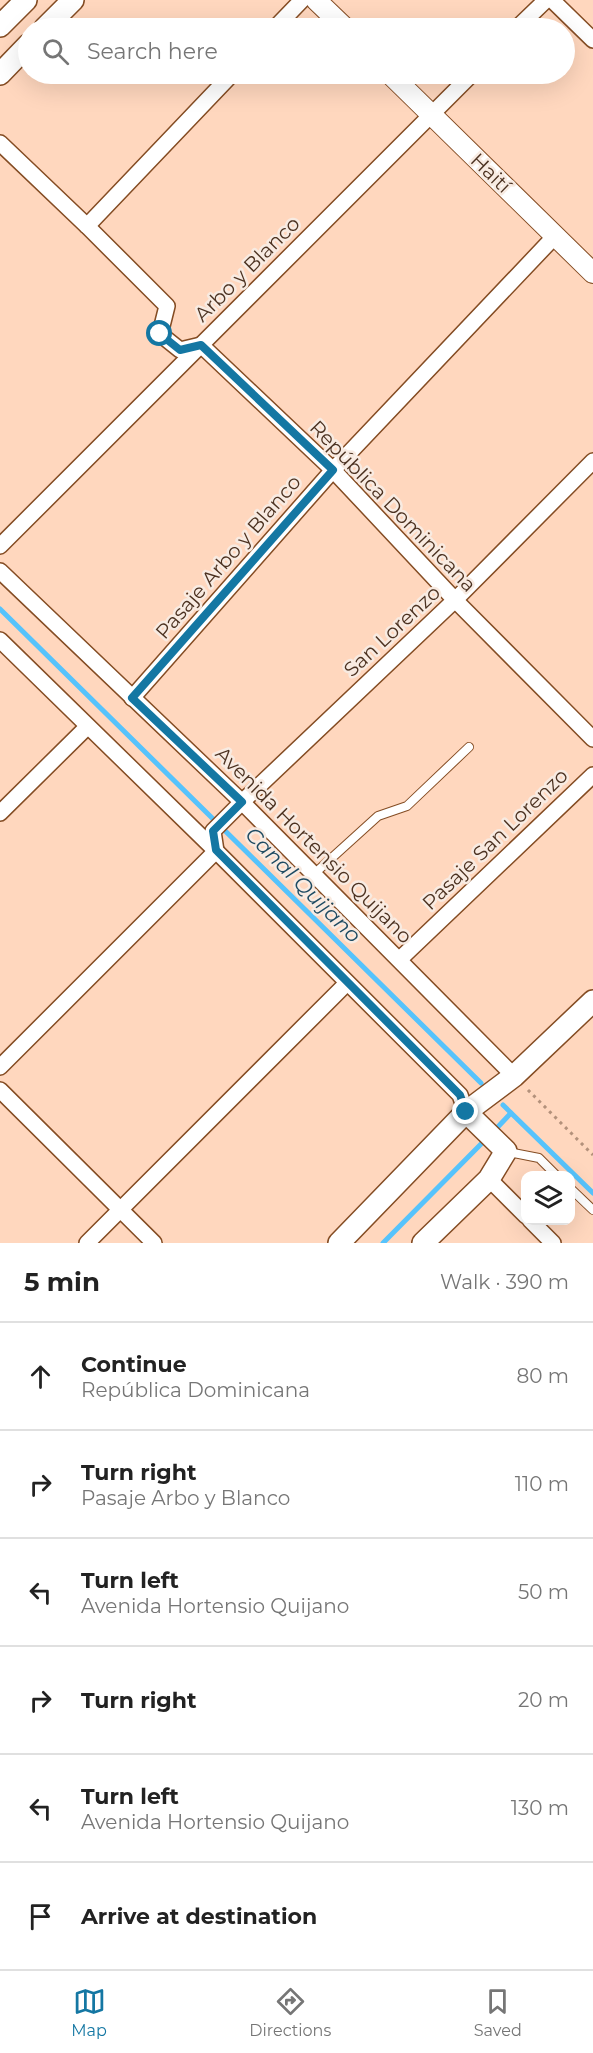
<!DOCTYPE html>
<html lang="en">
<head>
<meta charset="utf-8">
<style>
  body { margin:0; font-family:Montserrat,sans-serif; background:#f6f6f6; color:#222 }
  .controls { position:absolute; right:18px; bottom:18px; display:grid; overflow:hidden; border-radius:12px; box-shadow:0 6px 24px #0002 }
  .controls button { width:54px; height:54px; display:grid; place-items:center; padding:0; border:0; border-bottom:2px solid #e0e0e0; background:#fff; color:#222; font:30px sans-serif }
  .stop { position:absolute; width:18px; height:18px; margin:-14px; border:4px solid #1477a3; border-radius:50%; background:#fff }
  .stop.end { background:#1477a3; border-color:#fff; box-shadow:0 2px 6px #0008 }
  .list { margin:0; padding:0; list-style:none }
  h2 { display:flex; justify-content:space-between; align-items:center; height:78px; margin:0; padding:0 24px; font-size:26px }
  h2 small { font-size:20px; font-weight:400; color:#767676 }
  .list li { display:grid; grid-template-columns:39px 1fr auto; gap:18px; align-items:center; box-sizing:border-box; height:108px; padding:0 24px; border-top:2px solid #e0e0e0 }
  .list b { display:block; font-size:22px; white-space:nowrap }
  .list p { margin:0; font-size:20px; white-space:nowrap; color:#767676 }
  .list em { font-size:20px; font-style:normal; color:#767676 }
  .icon { flex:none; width:33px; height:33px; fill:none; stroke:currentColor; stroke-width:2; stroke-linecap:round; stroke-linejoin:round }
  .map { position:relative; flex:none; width:593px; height:1243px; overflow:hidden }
  .search { position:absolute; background:#fff; box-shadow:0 6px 24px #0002; left:18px; right:18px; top:18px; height:66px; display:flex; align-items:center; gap:15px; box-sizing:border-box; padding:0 21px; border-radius:33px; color:#767676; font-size:22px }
  .sheet { height:726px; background:#fff }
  nav { display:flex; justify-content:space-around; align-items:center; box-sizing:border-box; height:84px; border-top:2px solid #e0e0e0; background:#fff; font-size:16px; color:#767676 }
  nav a { display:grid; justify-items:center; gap:3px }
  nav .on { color:#1477a3 }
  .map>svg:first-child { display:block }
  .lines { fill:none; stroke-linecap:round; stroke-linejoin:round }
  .stream { stroke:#56c3fc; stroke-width:5 }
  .service-casing { stroke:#844c23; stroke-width:10 }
  .minor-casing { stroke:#844c23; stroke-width:18 }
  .tertiary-casing { stroke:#844c23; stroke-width:22 }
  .secondary-casing { stroke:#844c23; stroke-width:24 }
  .path { stroke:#b3917b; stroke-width:3; stroke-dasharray:3 4.5; stroke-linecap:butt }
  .service { stroke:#fff; stroke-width:8 }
  .minor { stroke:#fff; stroke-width:15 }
  .tertiary { stroke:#fff; stroke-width:20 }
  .secondary { stroke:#fff; stroke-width:21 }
  .route { stroke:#1477a3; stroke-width:8 }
  .labels { text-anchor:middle; stroke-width:5; stroke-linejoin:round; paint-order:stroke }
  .street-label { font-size:20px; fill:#4c3221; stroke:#f8ebe2 }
  .water-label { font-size:21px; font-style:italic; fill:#1e4b62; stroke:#f8ebe2 }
</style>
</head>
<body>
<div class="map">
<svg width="593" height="1243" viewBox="0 0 593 1243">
  <rect width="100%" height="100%" fill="#ffd7be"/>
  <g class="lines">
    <g class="stream">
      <polyline points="0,609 481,1083"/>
      <polyline points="503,1105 593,1193"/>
      <polyline points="494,1131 511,1113"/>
      <polyline points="383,1243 487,1138"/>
    </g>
    <g class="service-casing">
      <g id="service">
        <polyline points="314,874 378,816 407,806 469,747"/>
        <polyline points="508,1152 539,1158 557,1176"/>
        <polyline points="570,1188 593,1210"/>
      </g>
    </g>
    <g class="minor-casing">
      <g id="minor">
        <polyline points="552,0 593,40"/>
        <polyline points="275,28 302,0"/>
        <polyline points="517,28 546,0"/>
        <polyline points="0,143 87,226 167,306 160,334 180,350 201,345 333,470 455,600 593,739"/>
        <polyline points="87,226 232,74"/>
        <polyline points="0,546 472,74"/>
        <polyline points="0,571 242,802 514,1076"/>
        <polyline points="0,640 216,851 460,1095 466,1112"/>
        <polyline points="132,698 333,470 555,236"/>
        <polyline points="0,813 87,727"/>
        <polyline points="400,959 593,775"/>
        <polyline points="0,1067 216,851 213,831 242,802 455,600 593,461"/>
        <polyline points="0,1090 154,1243"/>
        <polyline points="489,1179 526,1216"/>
        <polyline points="530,1220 553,1243"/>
        <polyline points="87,1243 347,983"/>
      </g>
    </g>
    <g class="tertiary-casing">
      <g id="tertiary">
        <polyline points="316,0 345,28"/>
        <polyline points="390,74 593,273"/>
      </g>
    </g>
    <g class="secondary-casing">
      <g id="secondary">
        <polyline points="0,26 26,0"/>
        <polyline points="45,28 73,0"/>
        <polyline points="0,74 28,45"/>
        <polyline points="339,1243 466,1112 514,1076 593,1001"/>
        <polyline points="423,1243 489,1179 506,1151 466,1112"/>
      </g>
    </g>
    <polyline class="path" points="528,1090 593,1155"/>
    <use href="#service" class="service"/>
    <use href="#minor" class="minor"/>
    <use href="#tertiary" class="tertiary"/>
    <use href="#secondary" class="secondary"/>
  </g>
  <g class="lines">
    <polyline class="route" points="160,334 180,350 201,345 333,470 132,698 242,802 213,831 216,850 460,1095 466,1112"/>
  </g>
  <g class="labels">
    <g class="street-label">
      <text transform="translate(491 173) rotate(44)" y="7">Haití</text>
      <text transform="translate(247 269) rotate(-45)" y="7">Arbo y Blanco</text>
      <text transform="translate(393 506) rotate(46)" y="7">República Dominicana</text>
      <text transform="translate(228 557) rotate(-49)" y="7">Pasaje Arbo y Blanco</text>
      <text transform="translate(392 631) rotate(-43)" y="7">San Lorenzo</text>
      <text transform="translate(495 839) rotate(-44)" y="7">Pasaje San Lorenzo</text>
      <text transform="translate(314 845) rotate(45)" y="7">Avenida Hortensio Quijano</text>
    </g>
    <g class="water-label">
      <text transform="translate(303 885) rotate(45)" y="7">Canal Quijano</text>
    </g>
  </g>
</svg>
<div class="controls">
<button><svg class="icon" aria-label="layers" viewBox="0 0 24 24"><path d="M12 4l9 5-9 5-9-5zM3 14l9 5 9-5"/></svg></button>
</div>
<div class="stop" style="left:160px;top:334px"></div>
<div class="stop end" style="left:466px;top:1112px"></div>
<div class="search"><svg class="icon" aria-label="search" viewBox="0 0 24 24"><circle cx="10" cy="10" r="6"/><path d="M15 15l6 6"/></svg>Search here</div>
</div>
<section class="sheet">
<h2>5 min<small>Walk · 390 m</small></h2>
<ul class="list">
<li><svg class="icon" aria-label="ahead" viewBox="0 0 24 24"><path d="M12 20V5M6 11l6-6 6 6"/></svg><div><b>Continue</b><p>República Dominicana</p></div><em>80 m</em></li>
<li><svg class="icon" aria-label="right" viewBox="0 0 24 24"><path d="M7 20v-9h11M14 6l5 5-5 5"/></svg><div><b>Turn right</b><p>Pasaje Arbo y Blanco</p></div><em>110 m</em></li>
<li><svg class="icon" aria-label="left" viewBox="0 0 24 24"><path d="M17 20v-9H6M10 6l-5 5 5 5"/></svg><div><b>Turn left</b><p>Avenida Hortensio Quijano</p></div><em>50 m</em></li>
<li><svg class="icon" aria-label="right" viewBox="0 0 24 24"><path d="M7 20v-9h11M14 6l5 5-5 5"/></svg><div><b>Turn right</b></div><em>20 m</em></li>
<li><svg class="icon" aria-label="left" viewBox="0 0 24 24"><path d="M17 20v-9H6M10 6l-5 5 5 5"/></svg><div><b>Turn left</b><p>Avenida Hortensio Quijano</p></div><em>130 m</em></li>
<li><svg class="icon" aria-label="arrive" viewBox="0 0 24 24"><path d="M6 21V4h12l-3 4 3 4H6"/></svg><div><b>Arrive at destination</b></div></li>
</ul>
</section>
<nav>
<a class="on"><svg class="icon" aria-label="map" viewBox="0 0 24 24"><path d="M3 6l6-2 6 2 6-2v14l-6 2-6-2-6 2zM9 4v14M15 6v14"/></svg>Map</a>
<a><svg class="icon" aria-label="directions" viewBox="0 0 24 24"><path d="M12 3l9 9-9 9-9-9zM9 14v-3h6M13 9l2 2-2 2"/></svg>Directions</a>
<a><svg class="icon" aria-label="saved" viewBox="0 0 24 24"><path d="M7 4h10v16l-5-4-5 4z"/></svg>Saved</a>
</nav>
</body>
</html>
